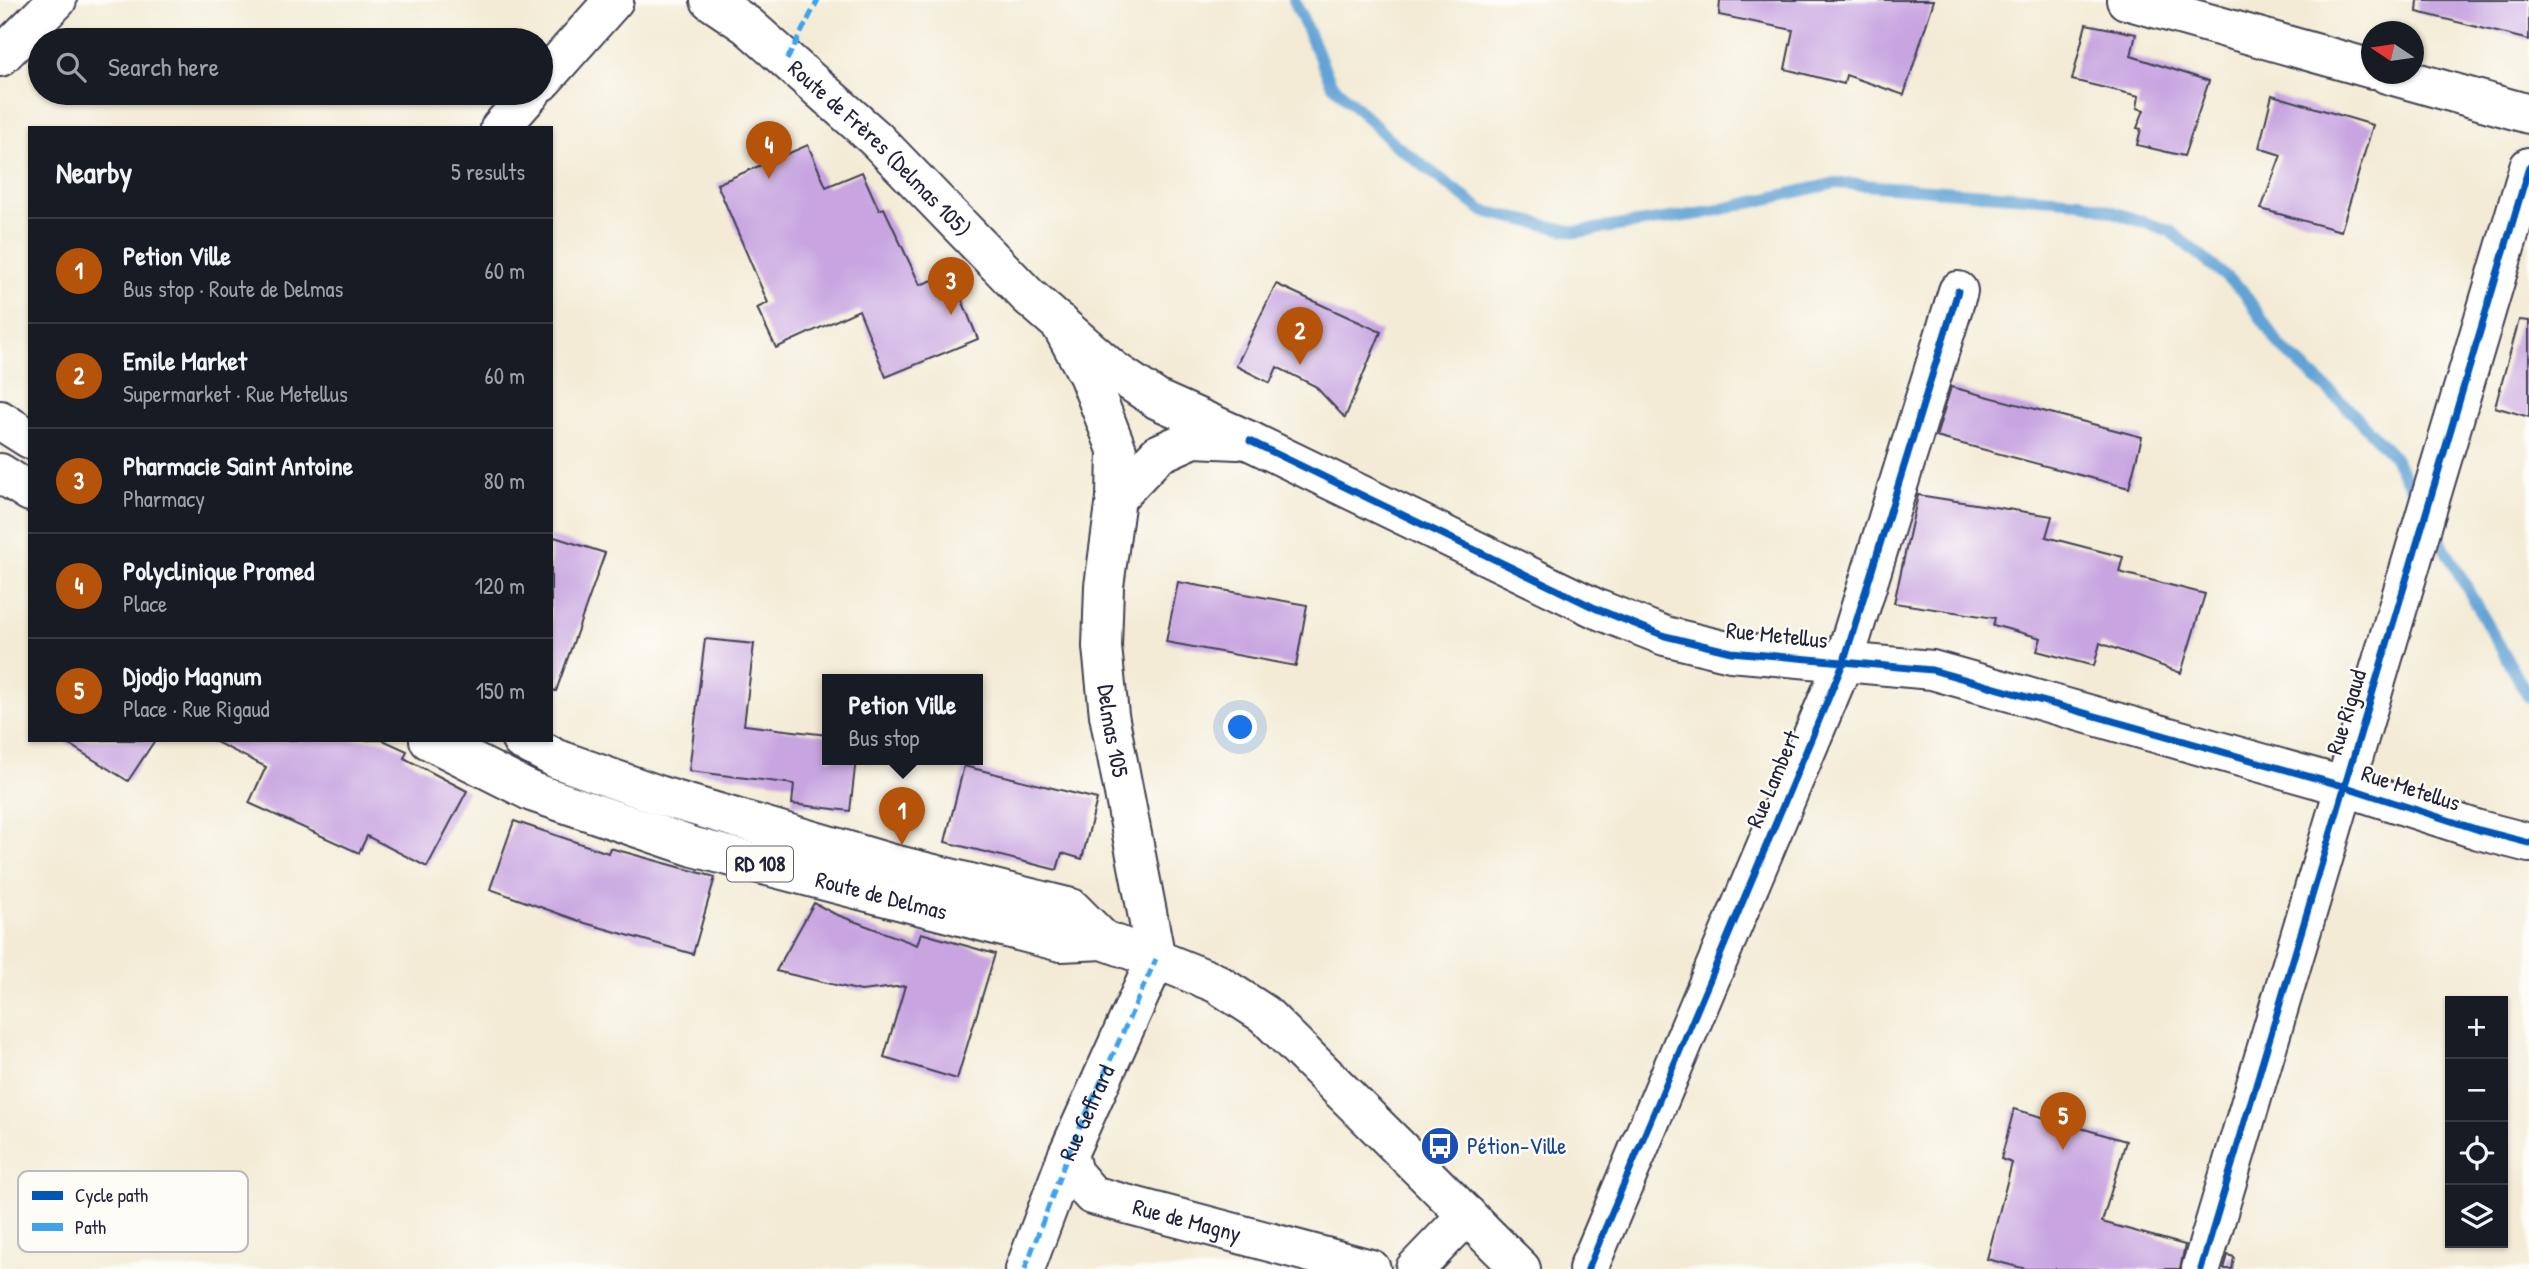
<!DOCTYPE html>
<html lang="en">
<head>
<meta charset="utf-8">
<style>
  body { margin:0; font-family:"Patrick Hand",sans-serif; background:#20242c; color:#f1f3f6 }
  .controls { position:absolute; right:21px; bottom:21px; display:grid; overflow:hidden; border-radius:0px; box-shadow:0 2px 5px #0004 }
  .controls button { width:63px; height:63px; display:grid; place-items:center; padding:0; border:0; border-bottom:2px solid #363941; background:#171b24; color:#f1f3f6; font:35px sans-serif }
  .compass { position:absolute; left:2361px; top:21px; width:63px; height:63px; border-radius:50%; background:#171b24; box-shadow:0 2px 5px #0004; rotate:283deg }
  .you { position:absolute; left:1241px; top:728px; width:24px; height:24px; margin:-18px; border:5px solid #fff; border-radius:50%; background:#1a73e8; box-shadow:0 0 0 10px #1a73e833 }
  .badge { display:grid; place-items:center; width:46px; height:46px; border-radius:50%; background:#b45309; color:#fff; font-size:23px; font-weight:700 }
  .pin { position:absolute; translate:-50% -58px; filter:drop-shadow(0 2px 4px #0008) }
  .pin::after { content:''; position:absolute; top:37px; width:24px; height:21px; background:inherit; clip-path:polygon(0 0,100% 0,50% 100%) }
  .popup { position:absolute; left:822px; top:674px; width:161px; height:91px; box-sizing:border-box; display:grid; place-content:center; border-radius:0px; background:#171b24; filter:drop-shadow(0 2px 5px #0005); font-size:23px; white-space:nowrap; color:#9ea1a6 }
  .popup b { font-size:26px; color:#f1f3f6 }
  .popup::after { content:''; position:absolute; left:50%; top:100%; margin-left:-14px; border:14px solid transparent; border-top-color:#171b24 }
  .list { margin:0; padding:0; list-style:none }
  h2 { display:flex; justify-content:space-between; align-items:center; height:91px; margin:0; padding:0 28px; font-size:30px }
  h2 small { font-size:23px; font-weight:400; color:#9ea1a6 }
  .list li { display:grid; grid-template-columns:46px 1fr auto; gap:21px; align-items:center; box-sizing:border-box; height:105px; padding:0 28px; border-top:2px solid #363941 }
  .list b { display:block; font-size:26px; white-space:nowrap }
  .list p { margin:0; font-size:23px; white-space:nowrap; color:#9ea1a6 }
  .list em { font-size:23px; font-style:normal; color:#9ea1a6 }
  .icon { flex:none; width:38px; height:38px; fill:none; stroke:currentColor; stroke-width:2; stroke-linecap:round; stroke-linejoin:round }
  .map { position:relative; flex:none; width:2529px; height:1269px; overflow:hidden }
  .search { position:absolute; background:#171b24; box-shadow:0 2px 5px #0004; left:28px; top:28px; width:525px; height:77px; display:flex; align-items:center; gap:18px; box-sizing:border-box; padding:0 24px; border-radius:38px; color:#9ea1a6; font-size:26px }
  .panel { position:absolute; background:#171b24; box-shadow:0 2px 5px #0004; left:28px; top:126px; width:525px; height:616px; border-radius:0px }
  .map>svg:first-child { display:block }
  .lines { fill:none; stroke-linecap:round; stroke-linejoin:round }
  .stream { stroke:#62a3d5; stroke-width:12 }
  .building { fill:#c8a5e1 }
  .minor-casing { stroke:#414052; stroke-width:42 }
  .tertiary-casing { stroke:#414052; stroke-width:42 }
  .secondary-casing { stroke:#414052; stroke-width:42 }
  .primary-casing { stroke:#414052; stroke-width:42 }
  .minor { stroke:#fff; stroke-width:38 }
  .tertiary { stroke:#fff; stroke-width:38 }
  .secondary { stroke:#fff; stroke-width:38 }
  .primary { stroke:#fff; stroke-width:38 }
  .quiet { stroke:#3ea2ec; stroke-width:5; stroke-dasharray:10 5; stroke-linecap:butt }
  .cycleway-casing { stroke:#fdfcf7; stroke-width:11 }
  .cycleway { stroke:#0057b8; stroke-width:7 }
  .labels { text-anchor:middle; stroke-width:5; stroke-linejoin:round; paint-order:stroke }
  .shield { fill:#fdfcf7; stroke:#646373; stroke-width:2 }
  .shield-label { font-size:21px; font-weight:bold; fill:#22223b }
  .street-label { font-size:23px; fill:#22223b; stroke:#fdfcf7 }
  .transit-label { font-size:23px; fill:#164399; stroke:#fdfcf7; text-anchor:start }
  .key { fill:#fdfcf7; stroke:#bbbbbf; stroke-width:2 }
  .key-label { font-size:19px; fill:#22223b }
</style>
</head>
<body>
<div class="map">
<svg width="2529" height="1269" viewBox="0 0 2529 1269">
  <rect width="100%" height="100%" fill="#fdfcf7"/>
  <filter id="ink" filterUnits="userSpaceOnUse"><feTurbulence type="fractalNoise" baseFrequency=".0143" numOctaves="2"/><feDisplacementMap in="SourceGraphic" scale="14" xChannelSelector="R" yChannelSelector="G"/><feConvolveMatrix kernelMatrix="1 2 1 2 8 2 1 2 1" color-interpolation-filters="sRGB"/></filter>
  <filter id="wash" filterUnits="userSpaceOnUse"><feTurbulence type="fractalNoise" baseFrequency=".00686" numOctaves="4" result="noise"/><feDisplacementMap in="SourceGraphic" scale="28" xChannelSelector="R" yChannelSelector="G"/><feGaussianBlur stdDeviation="1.57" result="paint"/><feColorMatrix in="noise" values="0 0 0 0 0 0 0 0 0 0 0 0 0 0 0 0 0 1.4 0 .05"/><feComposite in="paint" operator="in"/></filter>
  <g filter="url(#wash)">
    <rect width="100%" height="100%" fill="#f3ebd5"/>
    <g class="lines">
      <g class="stream">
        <polyline points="1294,0 1331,83 1393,143 1483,211 1576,232 1705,213 1836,183 2080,201 2170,231 2242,290 2280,346 2347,407 2393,456 2421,505"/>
        <polyline points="2431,524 2529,698"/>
      </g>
    </g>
    <g id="blocks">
      <g class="building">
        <polygon points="1720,0 1934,0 1904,95 1846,75 1844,84 1785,69 1793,30 1719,15"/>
        <polygon points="2418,0 2529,0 2529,40 2417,12"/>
        <polygon points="2086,24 2136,34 2131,56 2209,81 2184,156 2137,145 2141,129 2137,128 2144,110 2137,108 2139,96 2072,80"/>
        <polygon points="2272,95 2373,125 2341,231 2261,209 2281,155 2259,148"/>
        <polygon points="808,145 826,187 862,172 879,210 884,208 920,285 951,273 978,339 886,377 859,310 776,348 757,308 768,303 717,184"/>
        <polygon points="1276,284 1381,332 1345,418 1315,386 1277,367 1270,383 1236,366"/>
        <polygon points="2519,320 2529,321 2529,417 2495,407"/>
        <polygon points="1951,387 2142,437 2129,488 1936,437"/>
        <polygon points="1918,495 2052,516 2046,537 2123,557 2119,572 2205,594 2181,673 2100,643 2094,666 2037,651 2041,638 1993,625 1995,618 1894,603"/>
        <polygon points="551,536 605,553 556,691 551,690"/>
        <polygon points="1178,582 1307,605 1296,666 1166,642"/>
        <polygon points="705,639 754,644 744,725 827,735 827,759 856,759 850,811 792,804 794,784 689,771"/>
        <polygon points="62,740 155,740 128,781"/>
        <polygon points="212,740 383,740 407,751 404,758 467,791 427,867 367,836 359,853 249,803 266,767"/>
        <polygon points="964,766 1097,799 1082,859 1062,853 1057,870 945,842"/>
        <polygon points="514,821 608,853 610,848 715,877 693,954 585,923 490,889"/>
        <polygon points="814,903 835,914 917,945 921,933 995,954 957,1079 884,1057 905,986 861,991 776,971"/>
        <polygon points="2014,1109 2126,1141 2102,1222 2185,1245 2180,1269 2026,1269 1987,1259 2012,1163 2001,1159"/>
        <polygon points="2228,1255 2234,1257 2232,1269 2224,1269"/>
      </g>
    </g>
  </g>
  <g filter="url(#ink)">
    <use href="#blocks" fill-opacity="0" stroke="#414052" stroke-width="2"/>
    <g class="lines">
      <g class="minor-casing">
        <g id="minor">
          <polyline points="0,57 57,0"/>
          <polyline points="541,82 614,0"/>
          <polyline points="500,128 531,93"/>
          <path id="s1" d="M 1068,1154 L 1073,1173 L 1092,1195 L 1371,1269"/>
          <path id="s2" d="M 1025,1269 L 1068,1154 L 1156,959"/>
          <polyline points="1415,1269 1467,1215"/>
          <polyline points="1588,1269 1844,661 1958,291"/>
        </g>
      </g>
      <g class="tertiary-casing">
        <g id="tertiary">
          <polyline points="2126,0 2372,69"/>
          <polyline points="2387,74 2529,114"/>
          <polyline points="1250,441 1597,609 1665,636 1731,652 1932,670 2343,786 2479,830 2529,843"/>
          <path d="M 2201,1269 C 2309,901 2420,534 2529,167"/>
        </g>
      </g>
      <g class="secondary-casing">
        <g id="secondary">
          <path id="s3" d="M 710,0 L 747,25 L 876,139 L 1028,296 L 1113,370 L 1158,400 L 1250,441"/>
          <path id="s4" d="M 1060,323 L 1088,375 L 1117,450 L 1116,498 L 1104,586 L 1102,647 L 1109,715 L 1156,959 L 1216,983 L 1264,1014 L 1521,1269"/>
          <polyline points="1116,498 1158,454 1194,438 1238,440"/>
        </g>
      </g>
      <g class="primary-casing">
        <g id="primary">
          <polyline points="0,420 30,439"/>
          <polyline points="0,473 30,492"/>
          <path id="s5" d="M 429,740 L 532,792 L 694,847 L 1061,942 L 1103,940 L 1156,959"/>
          <polyline points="521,740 557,759 664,797 889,863 1071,908 1103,940"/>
        </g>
      </g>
      <use href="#minor" class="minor"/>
      <use href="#tertiary" class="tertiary"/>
      <use href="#secondary" class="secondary"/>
      <use href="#primary" class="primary"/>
      <g class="quiet">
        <polyline points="787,60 818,0"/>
        <polyline points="1025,1269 1068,1154 1156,959"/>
      </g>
      <g class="cycleway-casing">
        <g id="cycleway">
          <polyline points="1250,441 1597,609 1665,636 1731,652 1932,670 2343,786 2479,830 2529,843"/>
          <polyline points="1588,1269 1844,661 1958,291"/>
          <path d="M 2201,1269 C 2309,901 2420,534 2529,167"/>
        </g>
      </g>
      <use href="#cycleway" class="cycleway"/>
    </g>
  </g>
  <defs>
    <g id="bus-disc" transform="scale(2.0125)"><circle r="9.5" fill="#1a4fb4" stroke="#fdfcf7"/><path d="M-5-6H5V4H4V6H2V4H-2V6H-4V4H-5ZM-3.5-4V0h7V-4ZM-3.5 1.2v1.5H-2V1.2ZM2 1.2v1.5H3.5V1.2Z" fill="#fff"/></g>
  </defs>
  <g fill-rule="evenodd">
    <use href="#bus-disc" x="1440" y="1146"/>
  </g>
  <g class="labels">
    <rect class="shield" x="727" y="846.5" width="66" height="35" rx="5"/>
    <g class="shield-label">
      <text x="760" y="871">RD 108</text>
    </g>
    <g class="street-label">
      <text dy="8" stroke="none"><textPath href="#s3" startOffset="226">Route de Frères (Delmas 105)</textPath></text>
      <text transform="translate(1777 635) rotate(6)" y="8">Rue Metellus</text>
      <text transform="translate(2346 712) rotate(-73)" y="8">Rue Rigaud</text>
      <text dy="8" stroke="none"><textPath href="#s4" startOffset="422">Delmas 105</textPath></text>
      <text transform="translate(1773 779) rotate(-67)" y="8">Rue Lambert</text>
      <text transform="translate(2411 788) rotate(18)" y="8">Rue Metellus</text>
      <text dy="8" stroke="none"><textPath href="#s5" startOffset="480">Route de Delmas</textPath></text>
      <text dy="8" stroke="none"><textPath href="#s2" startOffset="168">Rue Geffrard</textPath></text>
      <text dy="8" stroke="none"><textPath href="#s1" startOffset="147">Rue de Magny</textPath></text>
    </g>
    <g class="transit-label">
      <text x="1467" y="1154">Pétion-Ville</text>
    </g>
  </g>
  <rect x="18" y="1171" width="230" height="81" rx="10" class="key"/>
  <rect x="32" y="1191" width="31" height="9" fill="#0057b8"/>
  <rect x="32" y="1223" width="31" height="8" fill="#3ea2ec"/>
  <g class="key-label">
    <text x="75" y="1202">Cycle path</text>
    <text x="75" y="1234">Path</text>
  </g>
</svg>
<div class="controls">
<button>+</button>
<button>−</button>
<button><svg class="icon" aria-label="locate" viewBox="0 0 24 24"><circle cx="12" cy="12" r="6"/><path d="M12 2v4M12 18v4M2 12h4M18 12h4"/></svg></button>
<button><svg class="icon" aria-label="layers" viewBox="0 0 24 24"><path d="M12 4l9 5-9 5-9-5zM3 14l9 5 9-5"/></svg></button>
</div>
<svg class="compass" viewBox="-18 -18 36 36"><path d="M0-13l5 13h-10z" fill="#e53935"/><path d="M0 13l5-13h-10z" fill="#9ea1a6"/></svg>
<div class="you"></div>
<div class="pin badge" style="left:902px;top:845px">1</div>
<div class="popup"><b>Petion Ville</b>Bus stop</div>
<div class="pin badge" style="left:1300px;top:365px">2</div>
<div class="pin badge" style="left:951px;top:315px">3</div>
<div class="pin badge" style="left:769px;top:179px">4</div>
<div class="pin badge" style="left:2063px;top:1150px">5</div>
<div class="search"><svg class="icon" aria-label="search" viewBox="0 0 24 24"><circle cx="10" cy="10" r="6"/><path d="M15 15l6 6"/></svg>Search here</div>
<section class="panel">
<h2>Nearby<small>5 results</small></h2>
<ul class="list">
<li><span class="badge">1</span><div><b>Petion Ville</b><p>Bus stop · Route de Delmas</p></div><em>60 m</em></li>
<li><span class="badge">2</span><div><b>Emile Market</b><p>Supermarket · Rue Metellus</p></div><em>60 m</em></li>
<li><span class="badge">3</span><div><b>Pharmacie Saint Antoine</b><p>Pharmacy</p></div><em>80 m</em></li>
<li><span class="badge">4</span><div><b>Polyclinique Promed</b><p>Place</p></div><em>120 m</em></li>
<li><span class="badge">5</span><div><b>Djodjo Magnum</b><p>Place · Rue Rigaud</p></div><em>150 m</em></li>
</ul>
</section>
</div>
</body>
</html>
